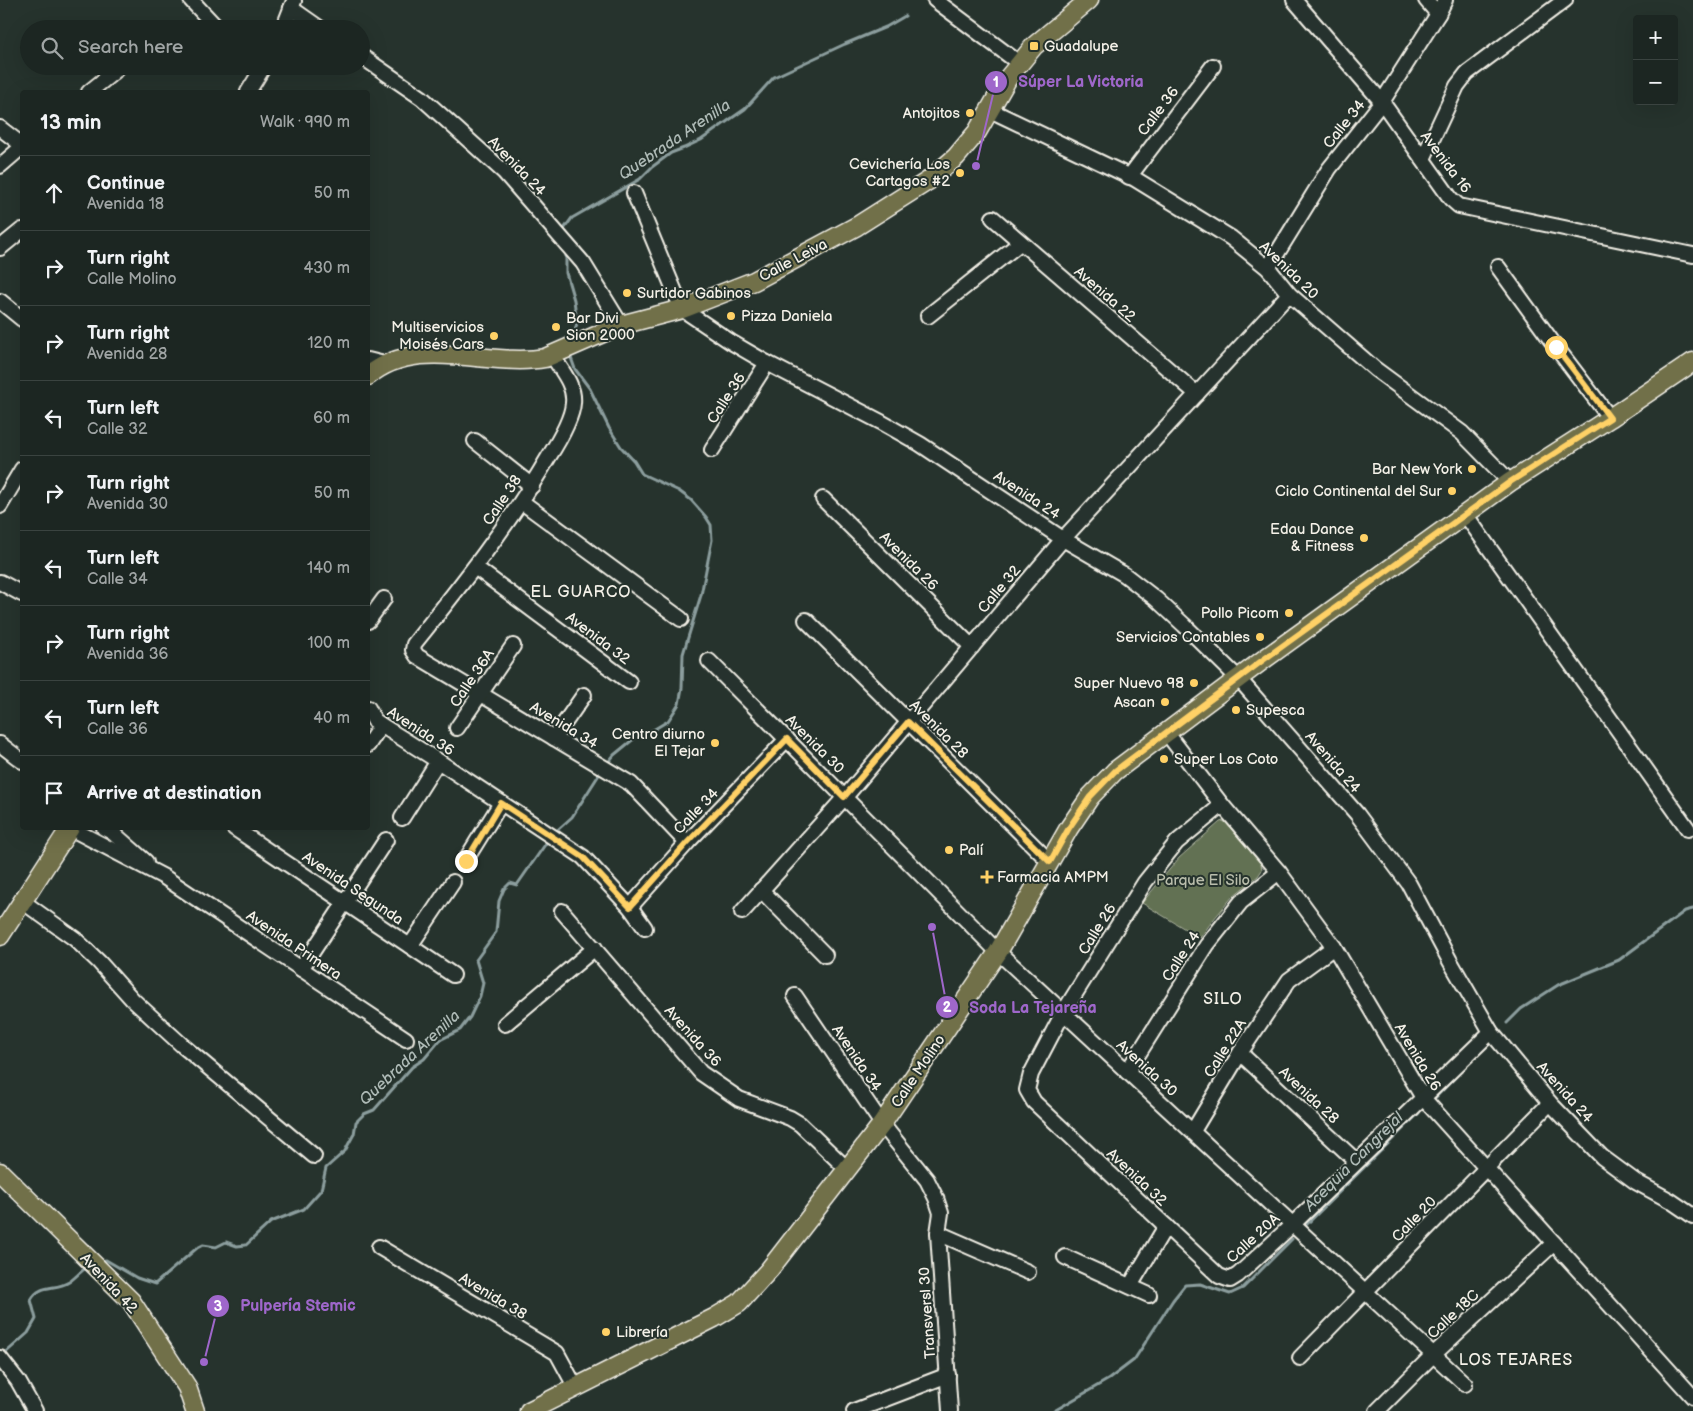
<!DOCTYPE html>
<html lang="en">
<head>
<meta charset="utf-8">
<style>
  body { margin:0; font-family:"Balsamiq Sans",sans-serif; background:#252e2a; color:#f1f3f6 }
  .controls { position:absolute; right:15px; top:15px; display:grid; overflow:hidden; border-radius:5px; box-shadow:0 5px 20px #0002 }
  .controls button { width:45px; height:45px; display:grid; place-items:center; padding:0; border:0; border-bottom:1px solid #3a4340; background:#1c2622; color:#f1f3f6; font:25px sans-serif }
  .stop { position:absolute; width:15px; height:15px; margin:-11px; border:4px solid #ffd166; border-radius:50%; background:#fff }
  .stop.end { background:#ffd166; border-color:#fff; box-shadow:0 1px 5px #0008 }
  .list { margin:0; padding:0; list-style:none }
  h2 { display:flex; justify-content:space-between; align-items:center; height:65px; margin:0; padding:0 20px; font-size:21px }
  h2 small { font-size:16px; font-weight:400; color:#a0a5a5 }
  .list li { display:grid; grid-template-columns:32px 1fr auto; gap:15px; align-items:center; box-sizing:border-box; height:75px; padding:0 20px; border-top:1px solid #3a4340 }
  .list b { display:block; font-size:19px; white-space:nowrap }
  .list p { margin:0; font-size:16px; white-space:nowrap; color:#a0a5a5 }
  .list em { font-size:16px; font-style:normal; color:#a0a5a5 }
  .icon { flex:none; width:28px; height:28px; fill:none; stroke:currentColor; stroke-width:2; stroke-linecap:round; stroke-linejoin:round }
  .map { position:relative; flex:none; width:1693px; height:1411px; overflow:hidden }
  .search { position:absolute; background:#1c2622; box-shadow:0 5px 20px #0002; left:20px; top:20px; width:350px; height:55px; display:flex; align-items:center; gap:12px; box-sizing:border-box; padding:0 18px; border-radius:28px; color:#a0a5a5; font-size:19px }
  .panel { position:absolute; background:#1c2622; box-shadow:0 5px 20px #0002; left:20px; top:90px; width:350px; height:740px; border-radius:5px }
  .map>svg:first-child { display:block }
  .green { fill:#627152; stroke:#abb19d }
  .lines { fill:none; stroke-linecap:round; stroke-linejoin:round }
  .stream { stroke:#8c9e9e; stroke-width:3 }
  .minor-casing { stroke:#f4f1e8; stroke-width:18 }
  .major-casing { stroke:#f4f1e8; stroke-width:21 }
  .minor { stroke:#26332d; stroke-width:14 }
  .major { stroke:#71704a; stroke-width:18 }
  .route { stroke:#ffd166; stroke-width:6 }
  .poi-dot { fill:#ffd166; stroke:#26332d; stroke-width:2 }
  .labels { text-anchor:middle; stroke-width:4; stroke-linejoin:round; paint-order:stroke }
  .poi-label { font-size:15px; fill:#f4f1e8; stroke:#26332d; text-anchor:end }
  .street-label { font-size:15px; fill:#f4f1e8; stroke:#26332d }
  .park-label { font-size:15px; fill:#babeac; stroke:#26332d }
  .water-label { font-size:16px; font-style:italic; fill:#aebab6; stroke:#26332d }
  .neighbourhood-label { font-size:16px; letter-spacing:1px; fill:#f4f1e8; stroke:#26332d }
  .leader { fill:none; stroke:#9f67cb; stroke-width:2 }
  .callout-dot { fill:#9f67cb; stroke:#26332d; stroke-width:2 }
  .mark-label { font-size:15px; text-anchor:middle; font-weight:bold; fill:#fff }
  .callout-label { font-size:16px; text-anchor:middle; font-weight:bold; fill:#9f67cb; stroke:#26332d; stroke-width:4; stroke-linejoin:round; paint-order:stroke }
</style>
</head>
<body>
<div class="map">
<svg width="1693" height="1411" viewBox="0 0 1693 1411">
  <rect width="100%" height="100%" fill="#26332d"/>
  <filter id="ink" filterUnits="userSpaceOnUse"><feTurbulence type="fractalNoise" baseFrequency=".02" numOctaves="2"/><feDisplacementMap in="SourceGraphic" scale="10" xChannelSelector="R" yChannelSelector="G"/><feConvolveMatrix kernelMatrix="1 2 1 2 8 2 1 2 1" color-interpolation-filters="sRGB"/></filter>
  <g filter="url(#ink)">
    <polygon class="green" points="1223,821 1226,823 1261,864 1262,870 1258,876 1233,896 1213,920 1200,938 1142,903 1179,858 1220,822"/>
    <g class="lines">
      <g class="stream">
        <polyline points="564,233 564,229 572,218 640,179 652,167 671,153 684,148 701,140 732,118 745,109 774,77 845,44 886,27 905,16"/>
        <polyline points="566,252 566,273 574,300 577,323 573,339"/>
        <polyline points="570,352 570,355 575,369 590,389 609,428 621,447 634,461 642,474 679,491 691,500 706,517 711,525 712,540 701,595 683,654 682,688 679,704 668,721 653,730 636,737 614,755 606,765"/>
        <polyline points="553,834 572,817 602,770"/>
        <polyline points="1507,1023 1521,1009 1558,985 1619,960 1685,911 1693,909"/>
        <polyline points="1435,1098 1480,1052"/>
        <polyline points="1305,1226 1419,1113"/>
        <polyline points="99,1261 106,1260 137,1278 155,1284 197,1248 203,1245 216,1247 226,1242 237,1246 246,1245 271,1222 304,1209 321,1190 326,1168 345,1151 348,1145 354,1134 356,1122 364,1114 374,1110 412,1067 424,1059 440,1040 460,1030 470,1017 480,996 483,983 476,960 496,932 499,901 504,889 510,883 517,885 549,839"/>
        <path d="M 2,1356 L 28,1333 L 36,1319 L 31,1300 C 40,1283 55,1291 69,1282 C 75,1278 81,1271 87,1267"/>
        <polyline points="1054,1411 1109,1379 1134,1360 1173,1300 1185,1285 1200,1284 1230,1294 1243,1288 1292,1239"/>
      </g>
      <g class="minor-casing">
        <g id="minor">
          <polyline points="191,0 218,29"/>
          <polyline points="935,0 1019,63"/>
          <polyline points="1294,0 1382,102 1451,199 1459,206 1693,255"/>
          <polyline points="1426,0 1438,14"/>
          <polyline points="291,8 321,29"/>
          <polyline points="283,29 294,1"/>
          <polyline points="361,56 422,98 504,172 583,263 621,325"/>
          <polyline points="89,92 115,71"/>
          <polyline points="248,92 264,66"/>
          <polyline points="990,110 1135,179 1231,238 1268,268 1289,294 1375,369 1462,433 1510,482"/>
          <polyline points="0,128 22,145"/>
          <polyline points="1423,159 1457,86 1467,73 1565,0"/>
          <polyline points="0,166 22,147"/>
          <polyline points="1129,177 1213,66"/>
          <polyline points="634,193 682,309 731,342 767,363 881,422 920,444 1063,539 1125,575 1156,599 1184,625 1239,679 1357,814 1409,884 1450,961 1491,1032 1550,1103 1602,1157 1636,1182 1671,1201 1693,1216"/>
          <polyline points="993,218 1197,394"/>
          <polyline points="0,248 22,230"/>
          <polyline points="1498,267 1556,347 1610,418"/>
          <polyline points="1268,268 1329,169 1382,102 1438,14 1445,0"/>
          <polyline points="0,301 22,319"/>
          <polyline points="928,316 1020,243"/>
          <path d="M 552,355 C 561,370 575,385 573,403 C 572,420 557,444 548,458 C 509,525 462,584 414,644 L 413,650 L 417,656 L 631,784 L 687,843"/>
          <polyline points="368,360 384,364"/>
          <polyline points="475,441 532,486"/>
          <polyline points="712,450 767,363"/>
          <polyline points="823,499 972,647"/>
          <polyline points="522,502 681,619"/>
          <polyline points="0,506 22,469"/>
          <polyline points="1465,514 1688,829"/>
          <polyline points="475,567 629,682"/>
          <polyline points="0,582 22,594"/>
          <polyline points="806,620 1050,862"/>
          <polyline points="368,621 384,599"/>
          <polyline points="709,661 998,952 1465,1384"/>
          <polyline points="368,708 374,720 381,725 438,761 583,857 630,907 645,928"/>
          <polyline points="457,728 513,646"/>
          <polyline points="1166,732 1222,805 1279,872 1334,947 1423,1098 1693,1397"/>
          <polyline points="554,738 584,695"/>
          <polyline points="0,744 22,761"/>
          <polyline points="368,745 381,725"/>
          <polyline points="1222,805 1177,842 1145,882 1063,1013 1031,1074 1027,1090 1034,1102 1219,1276 1230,1280 1238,1275 1292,1225 1491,1032"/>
          <polyline points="402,818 438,761"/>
          <polyline points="70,828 164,877 406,1039"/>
          <polyline points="104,828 112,832 146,862"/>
          <polyline points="234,828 453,975"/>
          <polyline points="465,861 501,803"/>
          <polyline points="761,890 825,955"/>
          <polyline points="22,901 75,939 99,962 133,1000 183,1046 314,1156"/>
          <polyline points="630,907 687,843 787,739"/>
          <polyline points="562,911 701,1073 739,1099 790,1118 800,1124 847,1169"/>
          <polyline points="742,912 845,797 1063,539 1289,294"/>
          <polyline points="410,946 453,882"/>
          <polyline points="301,969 386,840"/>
          <polyline points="795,996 882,1124 927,1180 936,1198 941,1213 938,1233 950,1411"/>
          <polyline points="505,1024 595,948"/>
          <polyline points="1240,1053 1356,1161"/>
          <polyline points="1127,1072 1207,945 1241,902 1279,872"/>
          <polyline points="1193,1131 1240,1053 1289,980 1334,947"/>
          <polyline points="938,1233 1028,1272"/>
          <polyline points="379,1247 557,1353 576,1388"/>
          <polyline points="1065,1257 1149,1295"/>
          <polyline points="1130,1286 1166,1226"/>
          <polyline points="0,1358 18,1381 35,1411"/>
          <polyline points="1300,1358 1550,1103"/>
          <polyline points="854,1411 948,1375"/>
          <polyline points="1377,1411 1433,1355 1554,1243"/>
        </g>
      </g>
      <g class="major-casing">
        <g id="major">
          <path d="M 368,376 C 418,334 488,368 545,358 L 621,325 L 682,309 L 754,281 L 857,226 L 928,181 L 956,157 L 966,145 L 977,132 L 1008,78 L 1034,46 L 1089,0"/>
          <polyline points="0,936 70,828"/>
          <polyline points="0,1172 131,1301 187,1387 195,1411"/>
          <polyline points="529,1411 714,1318 739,1303 769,1270 882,1124 998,952 1069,828 1090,797 1115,771 1263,660 1510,482 1610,418 1693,362"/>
        </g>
      </g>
      <use href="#minor" class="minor"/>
      <use href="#major" class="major"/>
    </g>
  </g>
  <g class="lines" filter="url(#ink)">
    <polyline class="route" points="466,861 501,803 583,857 630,907 687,843 787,739 844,797 908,722 1050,862 1069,828 1090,797 1115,771 1263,660 1510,482 1610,418 1556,347"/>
  </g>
  <g class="poi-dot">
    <rect x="1029" y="41" width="10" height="10" rx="2.5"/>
    <circle cx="970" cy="113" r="5"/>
    <circle cx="960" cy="173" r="5"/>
    <circle cx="627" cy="293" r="5"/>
    <circle cx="731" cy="316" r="5"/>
    <circle cx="556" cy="327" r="5"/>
    <circle cx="494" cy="336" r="5"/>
    <circle cx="1472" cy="469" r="5"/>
    <circle cx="1452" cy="491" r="5"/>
    <circle cx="1364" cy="538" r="5"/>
    <circle cx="1289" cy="613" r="5"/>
    <circle cx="1260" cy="637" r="5"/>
    <circle cx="1194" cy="683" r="5"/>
    <circle cx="1165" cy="702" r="5"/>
    <circle cx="1236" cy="710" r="5"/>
    <circle cx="715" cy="743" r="5"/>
    <circle cx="1164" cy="759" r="5"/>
    <circle cx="949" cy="850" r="5"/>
    <path d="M984.5 869.5h5v5h5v5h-5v5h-5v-5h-5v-5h5z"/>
    <circle cx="606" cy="1332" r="5"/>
  </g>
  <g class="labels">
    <g class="poi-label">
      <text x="1044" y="51" text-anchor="start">Guadalupe</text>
      <text x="960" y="118">Antojitos</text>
      <text x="950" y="169">Cevichería Los<tspan x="950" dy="17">Cartagos #2</tspan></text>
      <text x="637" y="298" text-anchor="start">Surtidor Gabinos</text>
      <text x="741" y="321" text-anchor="start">Pizza Daniela</text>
      <text x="566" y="323" text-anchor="start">Bar Divi<tspan x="566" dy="17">Sion 2000</tspan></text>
      <text x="484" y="332">Multiservicios<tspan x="484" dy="17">Moisés Cars</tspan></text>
      <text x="1462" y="474">Bar New York</text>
      <text x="1442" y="496">Ciclo Continental del Sur</text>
      <text x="1354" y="534">Edau Dance<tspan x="1354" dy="17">&amp; Fitness</tspan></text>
      <text x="1279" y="618">Pollo Picom</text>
      <text x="1250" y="642">Servicios Contables</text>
      <text x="1184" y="688">Super Nuevo 98</text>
      <text x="1155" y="707">Ascan</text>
      <text x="1246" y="715" text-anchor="start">Supesca</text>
      <text x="705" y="739">Centro diurno<tspan x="705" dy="17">El Tejar</tspan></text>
      <text x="1174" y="764" text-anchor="start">Super Los Coto</text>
      <text x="959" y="855" text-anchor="start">Palí</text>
      <text x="997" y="882" text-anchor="start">Farmacia AMPM</text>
      <text x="616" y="1337" text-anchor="start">Librería</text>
    </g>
    <g class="street-label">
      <text transform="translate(1158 111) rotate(-53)" y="5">Calle 36</text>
      <text transform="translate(1344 124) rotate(-51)" y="5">Calle 34</text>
      <text transform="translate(1446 162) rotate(53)" y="5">Avenida 16</text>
      <text transform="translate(517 166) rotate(46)" y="5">Avenida 24</text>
      <text transform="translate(793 260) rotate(-28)" y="5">Calle Leiva</text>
      <text transform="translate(1289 270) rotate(44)" y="5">Avenida 20</text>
      <text transform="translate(1105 294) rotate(41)" y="5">Avenida 22</text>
      <text transform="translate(726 398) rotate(-57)" y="5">Calle 36</text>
      <text transform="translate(1027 495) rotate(33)" y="5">Avenida 24</text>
      <text transform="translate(502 500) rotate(-56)" y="5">Calle 38</text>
      <text transform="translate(909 561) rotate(45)" y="5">Avenida 26</text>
      <text transform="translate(999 589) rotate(-50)" y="5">Calle 32</text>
      <text transform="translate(598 638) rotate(37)" y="5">Avenida 32</text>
      <text transform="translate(472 678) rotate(-56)" y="5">Calle 36A</text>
      <text transform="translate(564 725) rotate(31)" y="5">Avenida 34</text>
      <text transform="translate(939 729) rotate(45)" y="5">Avenida 28</text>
      <text transform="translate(421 731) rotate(33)" y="5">Avenida 36</text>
      <text transform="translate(815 744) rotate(45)" y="5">Avenida 30</text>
      <text transform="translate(1333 762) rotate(49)" y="5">Avenida 24</text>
      <text transform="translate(696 811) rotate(-46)" y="5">Calle 34</text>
      <text transform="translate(353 888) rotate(34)" y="5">Avenida Segunda</text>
      <text transform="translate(1097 929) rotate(-58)" y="5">Calle 26</text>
      <text transform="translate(294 945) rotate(34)" y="5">Avenida Primera</text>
      <text transform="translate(1181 956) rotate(-57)" y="5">Calle 24</text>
      <text transform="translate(693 1036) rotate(48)" y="5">Avenida 36</text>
      <text transform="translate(1225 1048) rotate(-58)" y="5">Calle 22A</text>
      <text transform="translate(1418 1057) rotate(59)" y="5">Avenida 26</text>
      <text transform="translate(857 1058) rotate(56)" y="5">Avenida 34</text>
      <text transform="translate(1147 1068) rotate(42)" y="5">Avenida 30</text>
      <text transform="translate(918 1071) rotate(-56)" y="5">Calle Molino</text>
      <text transform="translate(1565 1092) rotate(48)" y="5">Avenida 24</text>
      <text transform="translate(1309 1095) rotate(43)" y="5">Avenida 28</text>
      <text transform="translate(1137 1177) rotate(43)" y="5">Avenida 32</text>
      <text transform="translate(1414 1219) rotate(-46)" y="5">Calle 20</text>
      <text transform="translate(1253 1238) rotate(-42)" y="5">Calle 20A</text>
      <text transform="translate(109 1283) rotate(47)" y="5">Avenida 42</text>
      <text transform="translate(493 1296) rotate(31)" y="5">Avenida 38</text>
      <text transform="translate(927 1313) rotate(-94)" y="5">Transversl 30</text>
      <text transform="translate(1453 1314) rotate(-43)" y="5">Calle 18C</text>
    </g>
    <g class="park-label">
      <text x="1203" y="885">Parque El Silo</text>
    </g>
    <g class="water-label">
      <text transform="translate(674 139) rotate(-34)" y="6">Quebrada Arenilla</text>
      <text transform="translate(409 1057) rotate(-43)" y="6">Quebrada Arenilla</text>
      <text transform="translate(1353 1161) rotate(-45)" y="6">Acequia Cangrejal</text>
    </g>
    <g class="neighbourhood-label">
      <text x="581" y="597">EL GUARCO</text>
      <text x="1223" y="1004">SILO</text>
      <text x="1516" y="1365">LOS TEJARES</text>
    </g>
  </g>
  <path class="leader" d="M976 166L996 82M932 927L947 1007M204 1362L218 1306"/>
  <g class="callout-dot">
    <circle cx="976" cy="166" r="5"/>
    <circle cx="932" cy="927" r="5"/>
    <circle cx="204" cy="1362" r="5"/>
    <circle cx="996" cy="82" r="12"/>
    <circle cx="947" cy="1007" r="12"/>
    <circle cx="218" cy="1306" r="12"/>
  </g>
  <g class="mark-label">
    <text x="996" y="87">1</text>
    <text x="947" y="1012">2</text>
    <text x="218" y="1311">3</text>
  </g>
  <g class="callout-label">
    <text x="1081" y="87">Súper La Victoria</text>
    <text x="1033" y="1013">Soda La Tejareña</text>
    <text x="298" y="1311">Pulpería Stemic</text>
  </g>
</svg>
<div class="controls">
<button>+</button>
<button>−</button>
</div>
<div class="stop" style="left:1556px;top:347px"></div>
<div class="stop end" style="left:466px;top:861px"></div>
<div class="search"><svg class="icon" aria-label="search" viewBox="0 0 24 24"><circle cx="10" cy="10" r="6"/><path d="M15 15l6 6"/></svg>Search here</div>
<section class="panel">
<h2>13 min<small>Walk · 990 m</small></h2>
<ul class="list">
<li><svg class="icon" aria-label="ahead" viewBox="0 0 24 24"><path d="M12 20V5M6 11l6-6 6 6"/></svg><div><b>Continue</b><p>Avenida 18</p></div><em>50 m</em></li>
<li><svg class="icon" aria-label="right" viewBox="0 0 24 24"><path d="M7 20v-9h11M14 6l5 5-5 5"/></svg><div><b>Turn right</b><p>Calle Molino</p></div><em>430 m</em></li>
<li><svg class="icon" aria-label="right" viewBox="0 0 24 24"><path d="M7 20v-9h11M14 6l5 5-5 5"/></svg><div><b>Turn right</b><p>Avenida 28</p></div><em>120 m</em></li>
<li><svg class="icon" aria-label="left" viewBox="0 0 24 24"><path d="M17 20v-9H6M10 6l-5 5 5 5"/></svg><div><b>Turn left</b><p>Calle 32</p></div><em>60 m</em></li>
<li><svg class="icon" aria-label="right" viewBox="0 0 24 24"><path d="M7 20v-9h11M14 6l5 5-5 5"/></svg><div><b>Turn right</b><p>Avenida 30</p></div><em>50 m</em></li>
<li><svg class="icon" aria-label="left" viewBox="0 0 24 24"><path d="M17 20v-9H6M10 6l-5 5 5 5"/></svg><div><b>Turn left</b><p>Calle 34</p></div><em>140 m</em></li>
<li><svg class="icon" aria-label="right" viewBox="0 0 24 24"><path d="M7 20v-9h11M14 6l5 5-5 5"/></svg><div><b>Turn right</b><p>Avenida 36</p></div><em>100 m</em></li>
<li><svg class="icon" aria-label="left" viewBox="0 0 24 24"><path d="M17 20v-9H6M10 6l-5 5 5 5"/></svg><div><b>Turn left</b><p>Calle 36</p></div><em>40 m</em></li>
<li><svg class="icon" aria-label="arrive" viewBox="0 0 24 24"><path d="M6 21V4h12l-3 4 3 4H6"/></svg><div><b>Arrive at destination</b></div></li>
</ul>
</section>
</div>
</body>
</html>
